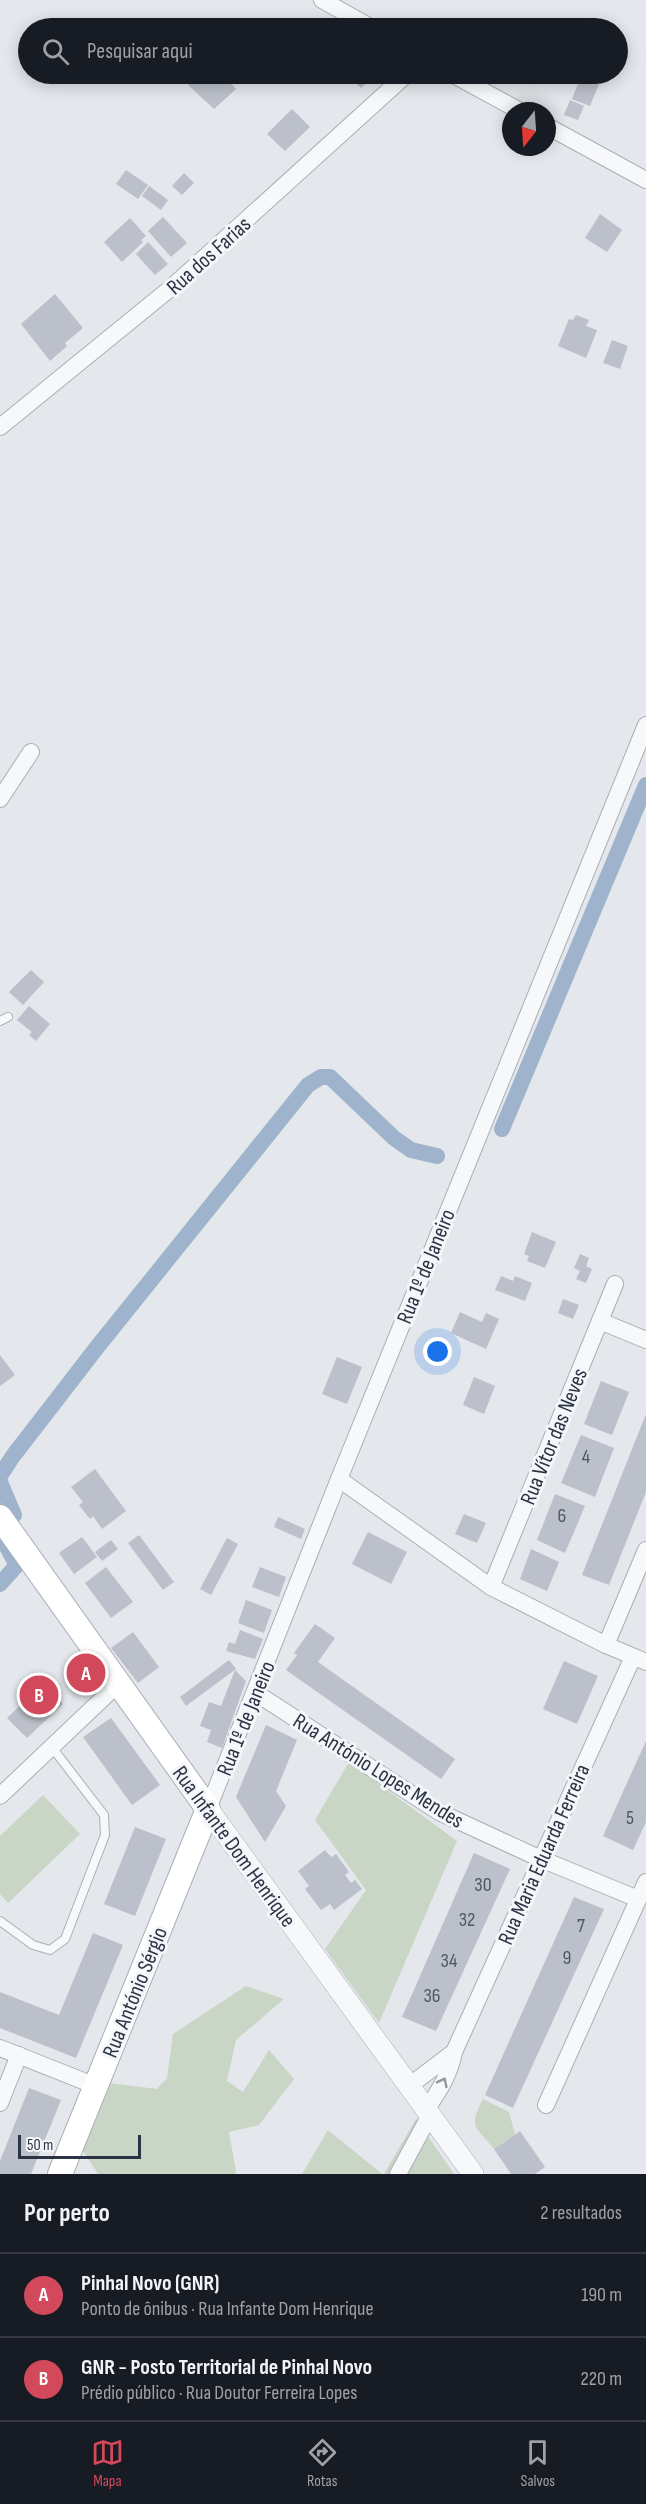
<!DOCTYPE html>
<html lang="pt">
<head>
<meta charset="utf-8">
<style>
  body { margin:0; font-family:"Sofia Sans Condensed",sans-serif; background:#20242c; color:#f1f3f6 }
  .compass { position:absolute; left:502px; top:102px; width:54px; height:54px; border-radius:50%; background:#171b24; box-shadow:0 3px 15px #0003; rotate:197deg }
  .scale { position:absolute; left:18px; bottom:15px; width:123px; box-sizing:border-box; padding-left:6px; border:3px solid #2b3445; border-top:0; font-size:16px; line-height:21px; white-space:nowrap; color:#2b3445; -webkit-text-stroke:4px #f4f6f9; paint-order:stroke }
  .you { position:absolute; left:438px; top:1352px; width:21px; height:21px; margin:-15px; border:4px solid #fff; border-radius:50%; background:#1a73e8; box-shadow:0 0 0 9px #1a73e833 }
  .badge { display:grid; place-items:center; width:39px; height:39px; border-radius:50%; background:#d1495b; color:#fff; font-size:20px; font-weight:700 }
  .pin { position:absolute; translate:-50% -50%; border:3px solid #fff; box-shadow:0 2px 6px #0006 }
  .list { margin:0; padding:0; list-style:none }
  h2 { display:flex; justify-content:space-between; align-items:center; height:78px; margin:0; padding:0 24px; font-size:26px }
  h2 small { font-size:20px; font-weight:400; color:#9ea1a6 }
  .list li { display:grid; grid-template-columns:39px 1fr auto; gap:18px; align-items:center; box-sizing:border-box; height:84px; padding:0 24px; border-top:2px solid #363941 }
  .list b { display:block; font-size:22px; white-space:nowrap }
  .list p { margin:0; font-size:20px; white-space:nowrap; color:#9ea1a6 }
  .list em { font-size:20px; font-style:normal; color:#9ea1a6 }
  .icon { flex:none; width:33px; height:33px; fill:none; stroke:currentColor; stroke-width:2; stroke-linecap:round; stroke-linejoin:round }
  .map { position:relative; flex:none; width:646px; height:2174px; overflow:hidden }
  .search { position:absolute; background:#171b24; box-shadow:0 3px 15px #0003; left:18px; right:18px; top:18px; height:66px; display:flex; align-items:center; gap:15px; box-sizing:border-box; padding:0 21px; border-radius:33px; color:#9ea1a6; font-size:22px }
  .sheet { height:246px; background:#171b24 }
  nav { display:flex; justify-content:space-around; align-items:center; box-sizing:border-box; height:84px; border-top:2px solid #363941; background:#171b24; font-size:16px; color:#9ea1a6 }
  nav a { display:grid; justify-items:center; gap:3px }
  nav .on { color:#d1495b }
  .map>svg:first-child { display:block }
  .green { fill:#c9d6c5 }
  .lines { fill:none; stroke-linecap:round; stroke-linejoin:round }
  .canal { stroke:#9fb4cc; stroke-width:16 }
  .building { fill:#bbc0ca }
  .service-casing { stroke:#a9aeb7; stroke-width:10 }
  .minor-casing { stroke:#a9aeb7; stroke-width:18 }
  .tertiary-casing { stroke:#a9aeb7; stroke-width:22 }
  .secondary-casing { stroke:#a9aeb7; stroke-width:26 }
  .service { stroke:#f7f8fa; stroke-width:8 }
  .minor { stroke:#f7f8fa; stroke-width:16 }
  .tertiary { stroke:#f7f8fa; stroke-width:21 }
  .secondary { stroke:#fff; stroke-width:24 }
  .oneway { stroke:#9196a0 }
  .labels { text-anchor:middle; stroke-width:6; stroke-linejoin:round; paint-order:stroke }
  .number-label { font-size:20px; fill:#4f5766 }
  .street-label { font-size:22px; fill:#2b3445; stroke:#f4f6f9 }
</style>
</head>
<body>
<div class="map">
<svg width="646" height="2174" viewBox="0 0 646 2174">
  <rect width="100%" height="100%" fill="#e4e7ec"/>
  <g class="green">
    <polygon points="349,1762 457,1841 379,2023 325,1949 366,1890 315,1820"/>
    <polygon points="43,1795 80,1834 8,1903 0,1894 0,1836"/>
    <polygon points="246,1986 284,1999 236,2040 227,2081 243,2092 269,2050 294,2079 259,2125 229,2132 236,2171 235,2174 98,2174 82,2149 109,2083 157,2089 167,2078 173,2034"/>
    <path d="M 483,2099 L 509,2112 L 515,2134 L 494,2149 C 475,2125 468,2128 483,2099 Z"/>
    <polygon points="416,2119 454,2174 384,2174"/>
    <polygon points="328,2130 382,2174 302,2174"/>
  </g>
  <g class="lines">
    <g class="canal">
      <polyline points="502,1129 646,785"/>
      <polyline points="0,1476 13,1456 98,1346 308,1085 321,1077 330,1077 394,1138 411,1150 437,1156"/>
      <polyline points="0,1482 14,1515"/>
      <polyline points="0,1584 17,1565 2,1538"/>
    </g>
  </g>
  <g class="building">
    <polygon points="200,74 222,74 236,89 214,109 188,85"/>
    <polygon points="346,74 375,74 361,88"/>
    <polygon points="581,76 599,84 590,106 572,99"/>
    <polygon points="570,100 584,106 578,120 564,115"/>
    <polygon points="292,109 310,127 285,151 267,134"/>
    <polygon points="126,170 148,185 138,199 116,184"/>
    <polygon points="184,173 194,183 182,195 172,186"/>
    <polygon points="149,186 168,200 161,210 142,196"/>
    <polygon points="600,214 622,230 607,252 585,238"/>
    <polygon points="163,217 187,243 171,257 148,231"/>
    <polygon points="130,218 146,236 141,240 143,242 122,262 104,242"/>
    <polygon points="148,242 168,264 155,275 136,254"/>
    <polygon points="55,294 83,328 65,343 67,346 50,361 21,324"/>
    <polygon points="576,315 589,320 586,326 597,330 586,358 558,346 569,319 573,320"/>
    <polygon points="612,340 628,346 620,369 603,363"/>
    <polygon points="31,970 44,982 23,1005 9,992"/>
    <polygon points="29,1006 50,1024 36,1041 29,1035 32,1032 17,1020"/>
    <polygon points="532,1232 556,1242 545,1268 527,1261 529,1256 524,1254"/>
    <polygon points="580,1254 589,1258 586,1266 592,1269 586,1283 576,1279 580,1271 574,1268"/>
    <polygon points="501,1276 513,1281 515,1276 532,1283 525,1301 495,1290"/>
    <polygon points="563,1299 579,1305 573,1319 558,1313"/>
    <polygon points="460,1312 482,1322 486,1313 499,1319 486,1349 451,1333"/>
    <polygon points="0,1355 15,1375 0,1386"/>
    <polygon points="337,1357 362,1367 347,1404 322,1394"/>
    <polygon points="474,1377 495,1386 484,1414 463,1405"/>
    <polygon points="601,1381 629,1392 612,1435 584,1424"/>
    <polygon points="646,1414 646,1492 609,1585 582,1575"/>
    <polygon points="581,1435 614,1448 595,1497 561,1483"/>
    <polygon points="95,1469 126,1511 102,1529 93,1516 90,1519 79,1505 83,1502 71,1487"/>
    <polygon points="555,1494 585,1506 565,1553 537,1540"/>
    <polygon points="464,1514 486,1523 477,1543 455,1534"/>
    <polygon points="278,1517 305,1529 301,1539 274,1527"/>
    <polygon points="368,1532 407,1552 391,1584 352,1564"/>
    <polygon points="139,1535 174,1582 163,1590 128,1543"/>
    <polygon points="82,1537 97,1557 74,1574 59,1553"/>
    <polygon points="227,1538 238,1544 211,1595 200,1589"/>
    <polygon points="111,1540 118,1549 102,1561 95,1552"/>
    <polygon points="531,1549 559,1562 547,1591 520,1579"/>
    <polygon points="106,1567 133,1602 111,1618 85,1583"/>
    <polygon points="260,1567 286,1577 279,1597 252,1587"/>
    <polygon points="246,1600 272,1610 264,1633 238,1623"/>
    <polygon points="315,1624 335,1638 318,1662 455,1759 441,1779 286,1670 297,1655 294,1653"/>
    <polygon points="240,1630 263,1639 255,1659 226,1651 229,1642 235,1644"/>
    <polygon points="133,1632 159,1667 138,1683 111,1648"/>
    <polygon points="229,1660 236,1669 186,1706 180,1697"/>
    <polygon points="564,1661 598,1676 577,1724 543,1709"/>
    <polygon points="235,1670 246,1681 222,1748 207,1742 211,1730 200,1726 209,1702 221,1706"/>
    <polygon points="44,1683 63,1704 27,1738 7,1718"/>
    <polygon points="111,1718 160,1785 132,1805 83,1737"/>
    <polygon points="266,1725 297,1740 276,1791 286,1806 265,1842 236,1797"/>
    <polygon points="646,1741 646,1822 633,1850 603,1836"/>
    <polygon points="135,1827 166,1839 135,1916 104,1904"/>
    <polygon points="325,1850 331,1857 336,1854 349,1872 345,1875 351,1883 355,1880 362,1889 334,1910 330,1904 321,1910 305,1889 309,1886 298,1871"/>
    <polygon points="474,1853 510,1869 436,2031 402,2017"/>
    <polygon points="574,1897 604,1909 513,2108 485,2095"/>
    <polygon points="93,1933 123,1945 76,2058 0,2028 0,1992 59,2015"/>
    <polygon points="29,2088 61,2100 31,2174 0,2174 0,2161"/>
    <polygon points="520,2131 545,2167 535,2174 511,2174 494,2149"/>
  </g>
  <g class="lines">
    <g class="service-casing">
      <g id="service">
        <polyline points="0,1021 8,1017"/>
        <polyline points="0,1921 33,1945 50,1950 65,1939 105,1835 104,1815 51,1746"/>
      </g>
    </g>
    <g class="minor-casing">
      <g id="minor">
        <polyline points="322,0 372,28"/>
        <polyline points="452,74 520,111"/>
        <polyline points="547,126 646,180"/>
        <polyline points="0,427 172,287 407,74"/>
        <polyline points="0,799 31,752"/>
        <polyline points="600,1321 646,1340"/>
        <polyline points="339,1479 491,1587 606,1645 646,1662"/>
        <polyline points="491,1587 615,1284"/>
        <polyline points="606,1645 646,1550"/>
        <polyline points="256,1693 439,1812 541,1859 638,1899"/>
        <polyline points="0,1796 118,1684"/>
        <polyline points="208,1809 339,1479 646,725"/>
        <polyline points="0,2048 96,2086"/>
        <polyline points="409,2086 454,2052"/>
        <polyline points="0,2103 19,2055"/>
        <polyline points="546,2105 646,1882"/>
        <path d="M 426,2110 C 439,2091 450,2074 454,2052 L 633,1657"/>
        <polyline points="398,2174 430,2115"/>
      </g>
    </g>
    <g class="tertiary-casing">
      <polyline id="tertiary" points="208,1809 473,2174"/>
    </g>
    <g class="secondary-casing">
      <polyline id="secondary" points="0,1517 208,1809 60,2174"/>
    </g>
    <use href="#service" class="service"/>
    <use href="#minor" class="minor"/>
    <use href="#tertiary" class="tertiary"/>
    <use href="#secondary" class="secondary"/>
  </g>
  <defs><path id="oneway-chevron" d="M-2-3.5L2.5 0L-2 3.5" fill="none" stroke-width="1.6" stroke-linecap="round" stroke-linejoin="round" transform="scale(1.5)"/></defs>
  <use class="oneway" href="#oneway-chevron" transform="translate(443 2082) rotate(-64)"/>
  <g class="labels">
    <g class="number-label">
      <text x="586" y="1463">4</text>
      <text x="562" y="1522">6</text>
      <text x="630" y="1824">5</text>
      <text x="483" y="1891">30</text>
      <text x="467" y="1926">32</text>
      <text x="581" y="1932">7</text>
      <text x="567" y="1964">9</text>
      <text x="449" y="1967">34</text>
      <text x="432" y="2002">36</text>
    </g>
    <g class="street-label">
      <text transform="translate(208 255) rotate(-42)" y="8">Rua dos Farias</text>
      <text transform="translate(425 1266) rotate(-68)" y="8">Rua 1º de Janeiro</text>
      <text transform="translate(553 1436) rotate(-68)" y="8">Rua Vítor das Neves</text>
      <text transform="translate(245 1718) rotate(-68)" y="8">Rua 1º de Janeiro</text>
      <text transform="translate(379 1770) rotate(32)" y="8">Rua António Lopes Mendes</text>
      <text transform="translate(235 1846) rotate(54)" y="8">Rua Infante Dom Henrique</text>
      <text transform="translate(543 1854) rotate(-66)" y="8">Rua Maria Eduarda Ferreira</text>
      <text transform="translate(134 1992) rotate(-68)" y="8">Rua António Sérgio</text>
    </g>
  </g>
</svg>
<svg class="compass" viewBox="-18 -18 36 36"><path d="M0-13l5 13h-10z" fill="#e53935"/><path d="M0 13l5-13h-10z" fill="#9ea1a6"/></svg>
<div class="scale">50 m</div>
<div class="you"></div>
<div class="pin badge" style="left:86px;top:1673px">A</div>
<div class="pin badge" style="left:39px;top:1695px">B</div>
<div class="search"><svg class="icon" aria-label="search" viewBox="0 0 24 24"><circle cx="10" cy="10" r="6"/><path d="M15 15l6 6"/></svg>Pesquisar aqui</div>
</div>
<section class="sheet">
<h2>Por perto<small>2 resultados</small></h2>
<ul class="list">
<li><span class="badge">A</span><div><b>Pinhal Novo (GNR)</b><p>Ponto de ônibus · Rua Infante Dom Henrique</p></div><em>190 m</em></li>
<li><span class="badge">B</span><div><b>GNR - Posto Territorial de Pinhal Novo</b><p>Prédio público · Rua Doutor Ferreira Lopes</p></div><em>220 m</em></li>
</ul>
</section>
<nav>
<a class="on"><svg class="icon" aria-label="map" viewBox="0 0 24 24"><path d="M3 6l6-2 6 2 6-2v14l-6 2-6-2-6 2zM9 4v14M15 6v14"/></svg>Mapa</a>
<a><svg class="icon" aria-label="directions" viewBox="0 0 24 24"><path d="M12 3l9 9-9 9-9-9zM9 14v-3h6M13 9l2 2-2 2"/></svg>Rotas</a>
<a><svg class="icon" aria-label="saved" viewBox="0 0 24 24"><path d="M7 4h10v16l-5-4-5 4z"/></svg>Salvos</a>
</nav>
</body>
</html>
